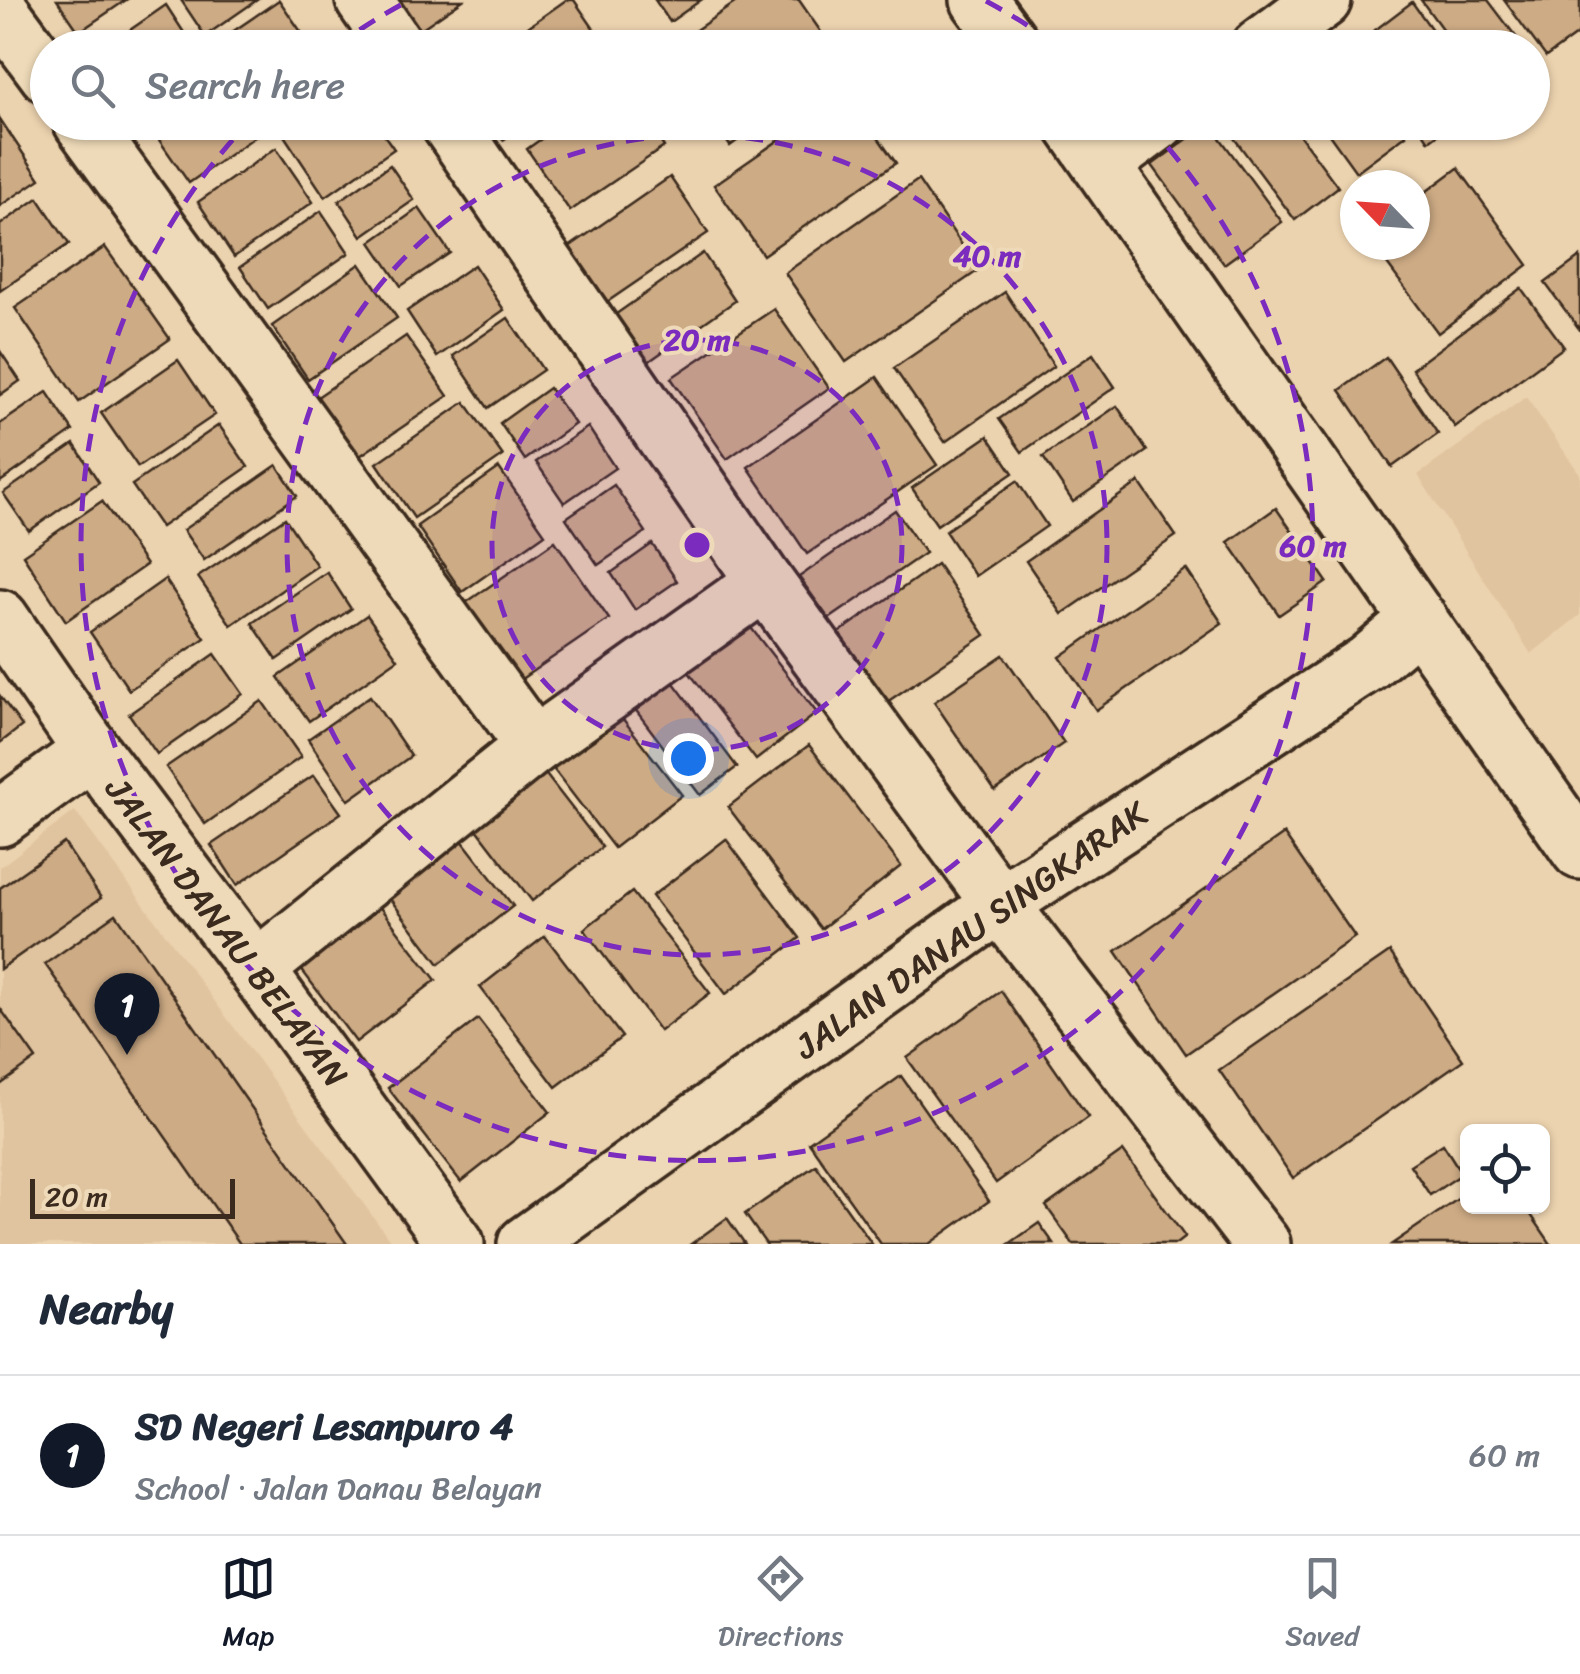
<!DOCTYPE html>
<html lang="en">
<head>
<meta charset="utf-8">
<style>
  body { margin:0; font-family:Sriracha,sans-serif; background:#f2f2f3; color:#1f2937 }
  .controls { position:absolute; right:30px; bottom:30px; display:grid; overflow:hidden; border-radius:15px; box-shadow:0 2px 8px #0004 }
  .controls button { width:90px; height:90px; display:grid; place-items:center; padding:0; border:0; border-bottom:2px solid #e0e1e3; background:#fff; color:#1f2937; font:50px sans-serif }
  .compass { position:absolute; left:1340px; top:170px; width:90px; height:90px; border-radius:50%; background:#fff; box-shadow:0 2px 8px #0004; rotate:295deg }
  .scale { position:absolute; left:30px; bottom:25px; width:205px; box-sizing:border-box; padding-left:10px; border:5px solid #3b2a1e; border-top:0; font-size:28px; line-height:35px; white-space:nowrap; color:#3b2a1e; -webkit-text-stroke:8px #eedab8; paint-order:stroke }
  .you { position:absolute; left:688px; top:758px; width:35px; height:35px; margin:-25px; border:8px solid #fff; border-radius:50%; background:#1a73e8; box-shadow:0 0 0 15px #1a73e833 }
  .badge { display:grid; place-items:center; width:65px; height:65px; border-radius:50%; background:#111827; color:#fff; font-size:32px; font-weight:700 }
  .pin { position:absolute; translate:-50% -82px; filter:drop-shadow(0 2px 5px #0008) }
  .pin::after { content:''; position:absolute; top:52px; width:35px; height:30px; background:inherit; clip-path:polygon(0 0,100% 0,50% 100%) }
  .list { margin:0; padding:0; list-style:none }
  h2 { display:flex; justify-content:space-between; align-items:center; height:130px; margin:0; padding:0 40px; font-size:42px }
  h2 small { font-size:32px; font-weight:400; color:#747a83 }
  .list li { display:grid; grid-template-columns:65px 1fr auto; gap:30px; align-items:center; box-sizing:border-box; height:160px; padding:0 40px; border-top:2px solid #e0e1e3 }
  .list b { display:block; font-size:38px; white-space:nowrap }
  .list p { margin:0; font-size:32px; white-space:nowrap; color:#747a83 }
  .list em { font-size:32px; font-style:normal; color:#747a83 }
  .icon { flex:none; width:55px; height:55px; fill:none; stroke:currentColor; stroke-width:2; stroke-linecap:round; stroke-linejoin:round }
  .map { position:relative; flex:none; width:1580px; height:1244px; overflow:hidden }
  .search { position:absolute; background:#fff; box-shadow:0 2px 8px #0004; left:30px; right:30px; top:30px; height:110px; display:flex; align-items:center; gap:25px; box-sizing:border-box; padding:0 35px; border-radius:55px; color:#747a83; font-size:38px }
  .sheet { height:290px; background:#fff }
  nav { display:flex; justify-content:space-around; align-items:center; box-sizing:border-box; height:140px; border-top:2px solid #e0e1e3; background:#fff; font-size:28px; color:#747a83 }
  nav a { display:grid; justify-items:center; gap:5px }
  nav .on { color:#111827 }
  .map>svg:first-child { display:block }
  .built { fill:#e0c49f }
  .building { fill:#cdab85; stroke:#3b2a1e; stroke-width:2.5 }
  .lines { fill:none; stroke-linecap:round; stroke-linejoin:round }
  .minor-casing { stroke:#3b2a1e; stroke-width:62 }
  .tertiary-casing { stroke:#3b2a1e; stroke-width:62 }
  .minor { stroke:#eedab8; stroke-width:55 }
  .tertiary { stroke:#eedab8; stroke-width:55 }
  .ring { fill:none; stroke:#7b2cbf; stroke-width:5; stroke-dasharray:18 12 }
  .labels { text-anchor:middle; stroke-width:8; stroke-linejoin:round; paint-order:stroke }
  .street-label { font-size:35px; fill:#3b2a1e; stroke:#eedab8 }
  .centre { fill:#7b2cbf; stroke:#eedab8; stroke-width:5 }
  .ring-label { font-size:30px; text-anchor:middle; font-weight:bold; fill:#7b2cbf; stroke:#eedab8; stroke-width:8; stroke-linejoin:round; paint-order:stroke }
</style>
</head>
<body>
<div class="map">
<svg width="1580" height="1244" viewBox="0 0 1580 1244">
  <rect width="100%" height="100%" fill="#ecd3af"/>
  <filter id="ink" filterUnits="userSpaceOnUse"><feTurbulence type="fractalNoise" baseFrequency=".01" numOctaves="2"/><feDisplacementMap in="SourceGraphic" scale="20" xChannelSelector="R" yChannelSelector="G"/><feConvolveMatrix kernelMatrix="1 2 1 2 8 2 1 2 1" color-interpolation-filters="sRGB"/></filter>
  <g filter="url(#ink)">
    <g class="built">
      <polygon points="1526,397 1580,474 1580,615 1531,654 1418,475"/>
      <polygon points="75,811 393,1244 0,1244 0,867"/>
    </g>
    <g class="building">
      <polygon points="57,0 126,0 79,32"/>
      <polygon points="181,0 257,0 205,36"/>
      <polygon points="279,0 306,39 294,48 223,48 219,41"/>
      <polygon points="388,0 463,0 412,35"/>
      <polygon points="566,0 574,0 607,48 498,48"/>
      <polygon points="655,0 701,0 670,22"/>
      <polygon points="739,0 799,0 832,48 670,48"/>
      <polygon points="1421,0 1488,0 1523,46 1456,48"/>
      <polygon points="1504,0 1580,0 1580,32 1546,57"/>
      <polygon points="1412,2 1445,48 1361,48 1358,43"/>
      <polygon points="166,5 194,48 104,48"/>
      <polygon points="0,119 40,179 0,206"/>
      <polygon points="173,122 247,122 256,136 189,183 155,134"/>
      <polygon points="275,122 375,122 394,149 325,197"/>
      <polygon points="491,122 529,122 503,140"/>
      <polygon points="565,122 648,122 664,147 570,211 527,149"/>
      <polygon points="714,122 763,122 730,146"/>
      <polygon points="805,122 867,122 896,163 763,255 714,185"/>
      <polygon points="1247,122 1290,122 1338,187 1295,220 1231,134"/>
      <polygon points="1320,122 1397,122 1406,135 1356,172"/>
      <polygon points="1416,122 1455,122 1429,141"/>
      <polygon points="1209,123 1282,222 1224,264 1152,165"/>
      <polygon points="276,148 313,202 234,257 198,202"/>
      <polygon points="390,165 414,200 362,236 339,201"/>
      <polygon points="1458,168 1528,265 1438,333 1373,245 1415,245 1415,200"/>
      <polygon points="670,177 708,233 607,302 569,247"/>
      <polygon points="918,180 979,270 846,362 785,273"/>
      <polygon points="38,198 69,244 0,291 0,225"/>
      <polygon points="419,208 450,253 401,286 371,242"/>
      <polygon points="321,211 349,253 268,309 240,267"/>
      <polygon points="105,247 170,339 79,402 15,308"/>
      <polygon points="703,253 735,301 641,367 609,319"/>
      <polygon points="1580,257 1580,330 1545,283"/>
      <polygon points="360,264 397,318 308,379 272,326"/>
      <polygon points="474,265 504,310 437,357 407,311"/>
      <polygon points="1521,288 1564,347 1455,427 1412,369"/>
      <polygon points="1005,292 1054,366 945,442 894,368"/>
      <polygon points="774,309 829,388 727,459 671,378"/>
      <polygon points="508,318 543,370 488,408 453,356"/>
      <polygon points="406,336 448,396 351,462 310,402"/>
      <polygon points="0,351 20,381 0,395"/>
      <polygon points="1093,354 1115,387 1022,452 999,419"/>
      <polygon points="1386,357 1438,434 1392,467 1340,390"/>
      <polygon points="178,360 215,415 138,467 101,413"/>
      <polygon points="877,377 937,465 807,554 748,467"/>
      <polygon points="549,388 575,424 525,460 500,423"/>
      <polygon points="47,392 73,431 0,482 0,424"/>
      <polygon points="465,402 503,456 414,518 377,463"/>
      <polygon points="1117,406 1147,451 1073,502 1043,457"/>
      <polygon points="219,425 248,467 161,527 132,485"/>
      <polygon points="588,427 615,468 564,503 536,462"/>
      <polygon points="988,436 1013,473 937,525 912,488"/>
      <polygon points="74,444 99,482 29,531 3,493"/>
      <polygon points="277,465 297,496 204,560 183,530"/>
      <polygon points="499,468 545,534 462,592 417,526"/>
      <polygon points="1017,481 1047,526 975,576 945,531"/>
      <polygon points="1139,482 1176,536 1062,614 1026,561"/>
      <polygon points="614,485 646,532 598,565 566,518"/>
      <polygon points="102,501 146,565 66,621 23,555"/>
      <polygon points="1276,508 1327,582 1279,615 1228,542"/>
      <polygon points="895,510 925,553 829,619 799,577"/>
      <polygon points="285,518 317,566 231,625 198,577"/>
      <polygon points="555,541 609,619 514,684 461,606"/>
      <polygon points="652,544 677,581 635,610 611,573"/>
      <polygon points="937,564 985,635 884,704 837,634"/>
      <polygon points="1186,569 1222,623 1096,710 1060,657"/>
      <polygon points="327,572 351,609 277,660 252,623"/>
      <polygon points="165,579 205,638 129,690 90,632"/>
      <polygon points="367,615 398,659 309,721 278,677"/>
      <polygon points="745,620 817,713 756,760 685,667"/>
      <polygon points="215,654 243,694 157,754 129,714"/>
      <polygon points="1003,655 1064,743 995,791 934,702"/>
      <polygon points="662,667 737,767 700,795 625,696"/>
      <polygon points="0,696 22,726 0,743"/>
      <polygon points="370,696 411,756 349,800 308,739"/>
      <polygon points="262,701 301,757 205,824 166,767"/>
      <polygon points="619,714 682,795 614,848 551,766"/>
      <polygon points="809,745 901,866 821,929 728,807"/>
      <polygon points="537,763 602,847 532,901 467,816"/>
      <polygon points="314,775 341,813 237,885 211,845"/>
      <polygon points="454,830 513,906 439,964 381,887"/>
      <polygon points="1284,834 1355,937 1186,1054 1116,951"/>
      <polygon points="726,839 800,938 726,994 652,896"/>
      <polygon points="64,843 101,898 0,969 0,888"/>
      <polygon points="368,892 436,980 356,1042 289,953"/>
      <polygon points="632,892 710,993 660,1031 584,929"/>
      <polygon points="116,914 347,1244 240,1244 45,964"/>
      <polygon points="545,936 622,1037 556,1087 480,987"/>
      <polygon points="1390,952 1463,1060 1293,1178 1219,1070"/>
      <polygon points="1001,991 1088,1117 996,1183 907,1058"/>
      <polygon points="0,1008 36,1059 0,1085"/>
      <polygon points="478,1019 550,1112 461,1182 388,1088"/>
      <polygon points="901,1076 989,1201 929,1244 881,1244 809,1142"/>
      <polygon points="1443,1144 1462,1174 1430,1195 1410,1165"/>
      <polygon points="1123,1151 1185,1237 1176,1244 1073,1244 1046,1206"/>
      <polygon points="816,1165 872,1244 766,1244 745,1214"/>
      <polygon points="1468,1192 1468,1206 1525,1206 1551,1244 1392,1244"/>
      <polygon points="727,1218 745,1244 691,1244"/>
      <polygon points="1039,1223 1054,1244 1009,1244"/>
    </g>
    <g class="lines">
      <g class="minor-casing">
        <g id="minor">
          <polyline points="364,0 397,48"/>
          <polyline points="0,10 48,75"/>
          <polyline points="1259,48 1323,0"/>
          <polyline points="82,122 534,746"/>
          <polyline points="448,122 765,582 1000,904 1262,1244"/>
          <polyline points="1102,164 1158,122"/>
          <polyline points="0,618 92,751 256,969 456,1244"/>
          <polyline points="0,818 92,751"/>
          <polyline points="256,969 534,746 765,582"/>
          <polyline points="526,1244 1000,904 1368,663 1419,620"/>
        </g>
      </g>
      <g class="tertiary-casing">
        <g id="tertiary">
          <polyline points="979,0 1014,48"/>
          <polyline points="1071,122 1580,851"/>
        </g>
      </g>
      <use href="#minor" class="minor"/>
      <use href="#tertiary" class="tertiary"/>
    </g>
  </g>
  <circle cx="697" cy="545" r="205" fill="#7b2cbf" fill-opacity=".12"/>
  <g class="ring">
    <circle cx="697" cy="545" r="205"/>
    <circle cx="697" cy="545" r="410"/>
    <path d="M335 47A616 616 0 0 1 408 1M986 1A616 616 0 0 1 1059 47M1148 125A616 616 0 1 1 246 125"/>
  </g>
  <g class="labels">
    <g class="street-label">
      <text transform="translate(971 930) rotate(-35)" y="12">JALAN DANAU SINGKARAK</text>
      <text transform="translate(227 932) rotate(53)" y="12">JALAN DANAU BELAYAN</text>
    </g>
  </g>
  <circle cx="697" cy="545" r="15" class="centre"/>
  <g class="ring-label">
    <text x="987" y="266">40 m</text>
    <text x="697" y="350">20 m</text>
    <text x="1313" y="556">60 m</text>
  </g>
</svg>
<div class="controls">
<button><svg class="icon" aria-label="locate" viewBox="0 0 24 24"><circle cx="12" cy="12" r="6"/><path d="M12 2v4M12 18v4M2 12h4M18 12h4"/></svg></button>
</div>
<svg class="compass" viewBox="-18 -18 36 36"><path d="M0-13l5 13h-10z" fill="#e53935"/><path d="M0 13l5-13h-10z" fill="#747a83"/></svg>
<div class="scale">20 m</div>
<div class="you"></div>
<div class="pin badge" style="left:127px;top:1055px">1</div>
<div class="search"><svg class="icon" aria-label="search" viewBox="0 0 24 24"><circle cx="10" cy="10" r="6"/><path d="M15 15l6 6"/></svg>Search here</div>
</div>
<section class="sheet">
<h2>Nearby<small></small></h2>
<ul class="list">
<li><span class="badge">1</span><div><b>SD Negeri Lesanpuro 4</b><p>School · Jalan Danau Belayan</p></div><em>60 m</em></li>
</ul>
</section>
<nav>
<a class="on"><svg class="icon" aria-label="map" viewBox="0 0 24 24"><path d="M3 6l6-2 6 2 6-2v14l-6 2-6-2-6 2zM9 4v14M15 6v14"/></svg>Map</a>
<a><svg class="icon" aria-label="directions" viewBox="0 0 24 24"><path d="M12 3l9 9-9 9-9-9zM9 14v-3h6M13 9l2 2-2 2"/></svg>Directions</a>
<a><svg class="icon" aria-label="saved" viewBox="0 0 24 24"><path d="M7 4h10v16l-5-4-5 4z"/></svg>Saved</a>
</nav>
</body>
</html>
